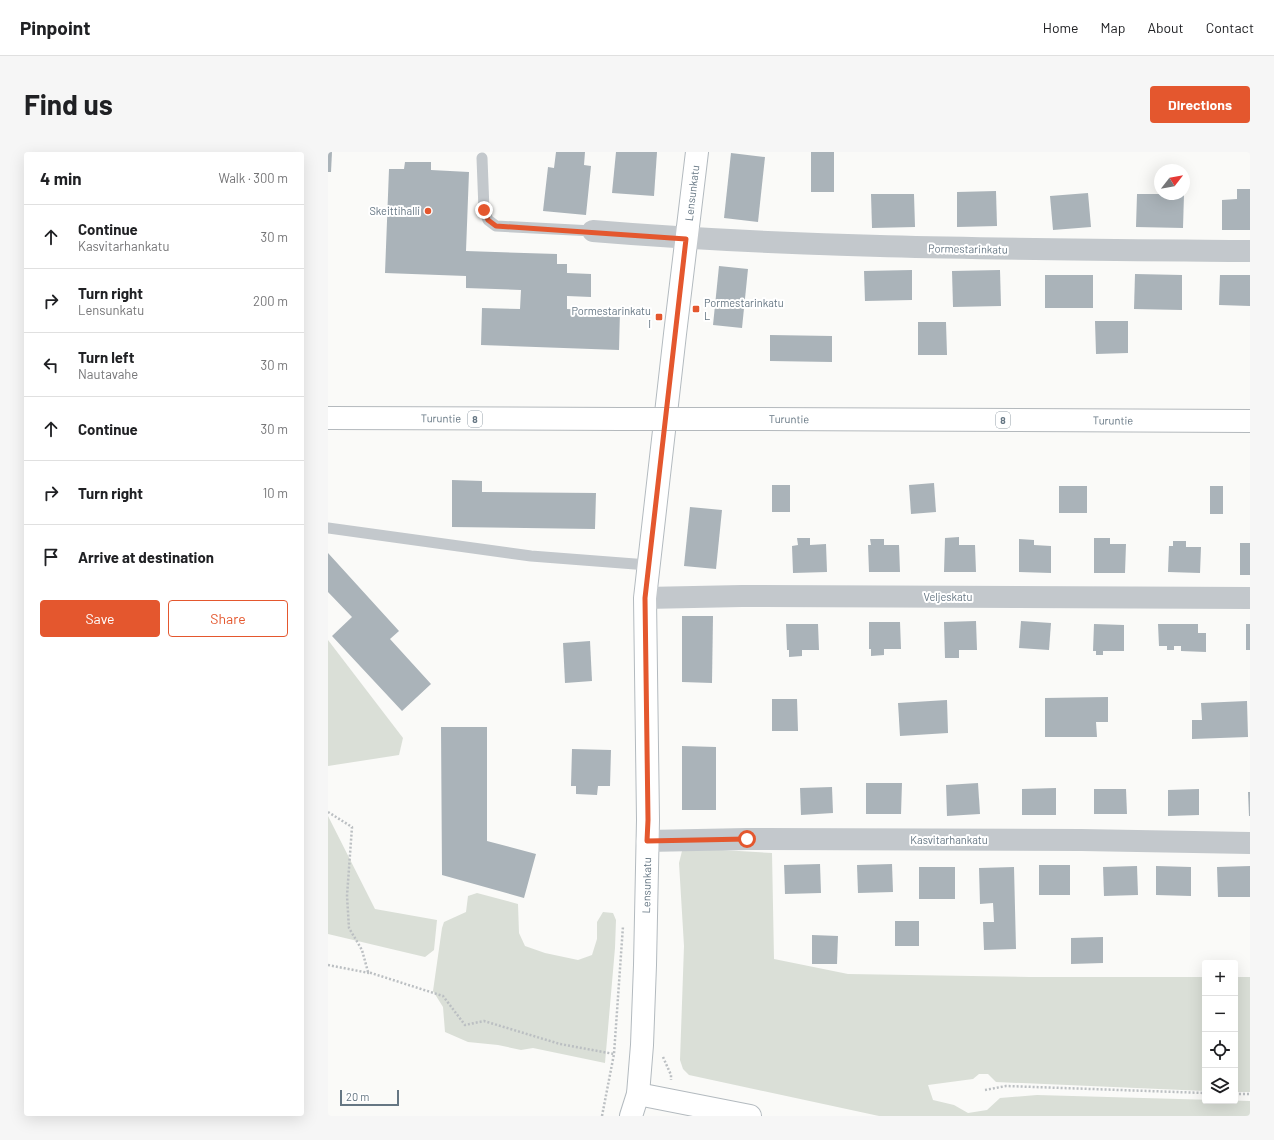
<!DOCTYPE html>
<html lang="en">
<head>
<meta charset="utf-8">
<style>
  body { margin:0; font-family:Barlow,sans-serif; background:#f6f6f6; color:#202124 }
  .controls { position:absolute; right:12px; bottom:12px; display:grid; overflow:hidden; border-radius:4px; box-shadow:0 4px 16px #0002 }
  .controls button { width:36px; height:36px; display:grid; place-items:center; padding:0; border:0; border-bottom:1px solid #e0e0e0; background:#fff; color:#202124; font:20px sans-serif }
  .compass { position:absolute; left:826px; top:12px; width:36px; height:36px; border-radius:50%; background:#fff; box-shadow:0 4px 16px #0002; rotate:59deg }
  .scale { position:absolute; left:12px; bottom:10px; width:59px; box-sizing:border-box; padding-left:4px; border:2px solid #657683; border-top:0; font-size:11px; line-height:14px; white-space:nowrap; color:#657683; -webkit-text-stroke:3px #fff; paint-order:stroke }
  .stop { position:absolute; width:12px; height:12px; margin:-9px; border:3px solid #e4572e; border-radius:50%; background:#fff }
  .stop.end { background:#e4572e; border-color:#fff; box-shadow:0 1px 4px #0008 }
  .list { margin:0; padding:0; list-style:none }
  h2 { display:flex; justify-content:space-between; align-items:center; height:52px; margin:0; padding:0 16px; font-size:17px }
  h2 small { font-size:13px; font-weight:400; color:#757577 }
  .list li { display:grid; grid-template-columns:26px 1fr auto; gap:12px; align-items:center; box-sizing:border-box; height:64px; padding:0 16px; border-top:1px solid #e0e0e0 }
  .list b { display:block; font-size:15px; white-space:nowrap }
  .list p { margin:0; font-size:13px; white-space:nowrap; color:#757577 }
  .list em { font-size:13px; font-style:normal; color:#757577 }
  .actions { display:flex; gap:8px; padding:12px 16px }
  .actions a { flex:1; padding:9px 0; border:1px solid #e4572e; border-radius:4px; text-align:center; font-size:14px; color:#e4572e }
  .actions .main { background:#e4572e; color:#fff }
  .icon { flex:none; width:22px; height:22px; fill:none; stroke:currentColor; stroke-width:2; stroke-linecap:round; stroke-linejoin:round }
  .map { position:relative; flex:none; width:922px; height:964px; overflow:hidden; border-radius:4px }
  header { display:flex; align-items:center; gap:24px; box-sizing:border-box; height:56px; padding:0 20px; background:#fff; border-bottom:1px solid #e0e0e0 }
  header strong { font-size:19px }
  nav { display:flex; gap:22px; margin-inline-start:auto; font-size:14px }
  .intro { display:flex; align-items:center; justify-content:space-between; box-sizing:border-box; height:96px; padding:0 24px }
  h1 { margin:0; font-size:28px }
  .button { padding:10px 18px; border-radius:4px; background:#e4572e; color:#fff; font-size:14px; font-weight:700 }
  main { display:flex; gap:24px; padding:0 24px }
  aside { flex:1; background:#fff; border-radius:4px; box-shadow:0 4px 16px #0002 }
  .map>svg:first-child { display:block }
  .green { fill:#dadfd7 }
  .building { fill:#aab3b9 }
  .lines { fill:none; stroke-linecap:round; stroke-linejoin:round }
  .secondary-casing { stroke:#b3babf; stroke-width:24 }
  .trunk-casing { stroke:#b4b9bd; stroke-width:24 }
  .path { stroke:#bbbfc2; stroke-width:2.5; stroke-dasharray:2 2; stroke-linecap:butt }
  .service { stroke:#c3c8cc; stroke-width:11 }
  .minor { stroke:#c3c8cc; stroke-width:22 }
  .secondary { stroke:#fff; stroke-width:22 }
  .trunk { stroke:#fff; stroke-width:22 }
  .trunk-bridge-casing { stroke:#b4b9bd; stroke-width:24; stroke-linecap:butt }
  .trunk-bridge { stroke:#fff; stroke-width:22 }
  .route { stroke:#e4572e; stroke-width:5 }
  .poi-dot { fill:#e4572e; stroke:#fff; stroke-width:1.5 }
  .labels { text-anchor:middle; stroke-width:4; stroke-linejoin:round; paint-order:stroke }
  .shield { fill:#fff; stroke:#939fa8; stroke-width:1 }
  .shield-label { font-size:10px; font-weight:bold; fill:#657683 }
  .street-label { font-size:11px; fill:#657683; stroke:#fff }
  .poi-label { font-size:11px; fill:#657683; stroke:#fff; text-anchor:end }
</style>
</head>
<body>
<header>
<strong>Pinpoint</strong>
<nav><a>Home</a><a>Map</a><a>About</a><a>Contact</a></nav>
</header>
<div class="intro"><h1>Find us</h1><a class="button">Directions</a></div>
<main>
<aside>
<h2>4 min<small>Walk · 300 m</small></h2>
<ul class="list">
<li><svg class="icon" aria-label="ahead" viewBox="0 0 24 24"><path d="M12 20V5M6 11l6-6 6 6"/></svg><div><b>Continue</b><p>Kasvitarhankatu</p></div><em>30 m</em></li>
<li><svg class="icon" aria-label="right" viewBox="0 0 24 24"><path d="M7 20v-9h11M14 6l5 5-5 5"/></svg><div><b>Turn right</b><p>Lensunkatu</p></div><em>200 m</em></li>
<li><svg class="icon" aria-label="left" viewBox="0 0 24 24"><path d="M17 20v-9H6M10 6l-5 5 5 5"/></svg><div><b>Turn left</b><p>Nautavahe</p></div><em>30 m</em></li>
<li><svg class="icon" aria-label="ahead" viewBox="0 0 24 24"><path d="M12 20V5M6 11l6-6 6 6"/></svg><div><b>Continue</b></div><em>30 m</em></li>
<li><svg class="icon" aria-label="right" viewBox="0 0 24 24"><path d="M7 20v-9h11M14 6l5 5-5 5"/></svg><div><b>Turn right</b></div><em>10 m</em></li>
<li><svg class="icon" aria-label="arrive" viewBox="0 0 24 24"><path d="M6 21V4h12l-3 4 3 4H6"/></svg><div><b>Arrive at destination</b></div></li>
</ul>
<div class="actions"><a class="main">Save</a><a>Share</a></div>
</aside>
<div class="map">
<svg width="922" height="964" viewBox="0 0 922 964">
  <rect width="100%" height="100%" fill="#fafaf8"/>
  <g class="green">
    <polygon points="0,488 75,586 71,603 0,614"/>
    <polygon points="0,664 47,757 109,768 106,798 97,805 0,782"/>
    <polygon points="361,696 444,701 446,807 520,822 702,825 877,825 877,939 668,930 660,922 651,922 645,927 600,933 605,948 626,953 640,961 659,958 672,946 709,943 922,949 922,964 551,964 361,923 355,917 352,908 356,794 351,711 354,699"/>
    <polygon points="149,741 190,752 191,781 197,794 217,801 250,808 264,803 269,787 269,770 275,760 285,761 288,768 287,796 277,911 205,896 193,898 170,893 140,890 117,880 115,855 105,839 114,776 116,770 138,760 140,744"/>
    <rect x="907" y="825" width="15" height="115"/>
  </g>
  <g class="building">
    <polygon points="0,0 4,0 3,20 0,20"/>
    <polygon points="228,0 257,0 256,13 263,14 258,63 215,59 220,15 226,16"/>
    <polygon points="288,0 329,0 326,44 284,41"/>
    <rect x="483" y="0" width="23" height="40"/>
    <polygon points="403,1 437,5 430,70 396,66"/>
    <polygon points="77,10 103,10 103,18 141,20 138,99 229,102 229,112 239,112 239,121 263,122 263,145 239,144 239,157 292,159 291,198 153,193 154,156 192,157 193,138 138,136 138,124 57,121 61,17 76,17"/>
    <polygon points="909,37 922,37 922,78 894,78 894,48 909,47"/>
    <polygon points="668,39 669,74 629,75 629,40"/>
    <polygon points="760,41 763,75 725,78 722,44"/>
    <polygon points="543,42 586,42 587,75 544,76"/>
    <polygon points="809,42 856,42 855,76 808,75"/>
    <polygon points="391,114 420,117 414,176 385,173"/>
    <polygon points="584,118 584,148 537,149 536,119"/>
    <polygon points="672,118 673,154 625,155 624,119"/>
    <polygon points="807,122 854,123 854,158 806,157"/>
    <rect x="717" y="123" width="48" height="33"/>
    <polygon points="892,123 922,123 922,154 891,153"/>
    <polygon points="767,169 800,169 800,201 768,202"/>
    <polygon points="590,170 618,170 619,203 590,203"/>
    <polygon points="442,183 504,184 504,210 442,209"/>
    <polygon points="124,328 154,329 154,340 268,341 267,377 124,375"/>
    <polygon points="606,331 608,360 583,362 581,333"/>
    <rect x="444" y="333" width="18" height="27"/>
    <rect x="731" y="334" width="28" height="27"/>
    <rect x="882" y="334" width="13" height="28"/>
    <polygon points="362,355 394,358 388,417 356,414"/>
    <polygon points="631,385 631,393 647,393 648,420 616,420 617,386"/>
    <polygon points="469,386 482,386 482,393 498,392 499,420 465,421 464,394 470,393"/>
    <polygon points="766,386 782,386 782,392 798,392 797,421 766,421"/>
    <polygon points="542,387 556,387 556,393 571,393 572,420 541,420 540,393 543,393"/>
    <polygon points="691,387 706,388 706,393 723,394 723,421 691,420"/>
    <polygon points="845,389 858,389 858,395 873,395 872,421 840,420 841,394 845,394"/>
    <rect x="912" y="391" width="10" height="32"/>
    <polygon points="0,401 71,479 62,487 103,532 74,559 4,484 24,465 0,440"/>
    <polygon points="354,464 385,464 384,531 354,530"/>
    <polygon points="648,469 649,498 631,498 631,506 617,506 616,470"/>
    <polygon points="693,469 723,471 721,498 691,496"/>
    <polygon points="541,470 572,470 573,497 556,497 556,503 543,504 543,497 541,497"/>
    <polygon points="458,472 490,472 491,498 474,498 474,504 461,505 461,498 459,498"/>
    <polygon points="766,472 796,473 796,499 775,499 775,503 768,503 768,499 765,499"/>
    <polygon points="830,472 870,472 870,481 878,481 878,500 853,499 853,494 846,494 846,498 839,498 839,494 831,494"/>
    <rect x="918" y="472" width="4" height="26"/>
    <polygon points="262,489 264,529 237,531 235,491"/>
    <polygon points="780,545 780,570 768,570 769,585 717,585 717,546"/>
    <polygon points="444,547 469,547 470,579 444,579"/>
    <polygon points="619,548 620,581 572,584 570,551"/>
    <polygon points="919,549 920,585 864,587 864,568 874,568 873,551"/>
    <polygon points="113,575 159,575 159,689 208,702 196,746 114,723"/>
    <polygon points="354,594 388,595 388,658 354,658"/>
    <polygon points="244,597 283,598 282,634 270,634 269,643 248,642 248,634 243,634"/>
    <polygon points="538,631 574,631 573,662 538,662"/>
    <polygon points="650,631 652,662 619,664 618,633"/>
    <polygon points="504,635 505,661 473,663 472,636"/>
    <polygon points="728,636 728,663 694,663 694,637"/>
    <polygon points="766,637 798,637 799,662 766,662"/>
    <polygon points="871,637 871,663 840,664 840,638"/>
    <polygon points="920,640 922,640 922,664 921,664"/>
    <polygon points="492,712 493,741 457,742 456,713"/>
    <polygon points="564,712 565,740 530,741 529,713"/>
    <rect x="711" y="713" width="31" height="30"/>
    <polygon points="809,714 810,743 776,744 775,715"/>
    <polygon points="828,714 863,715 863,744 828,743"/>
    <polygon points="922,714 922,745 890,745 889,715"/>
    <rect x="591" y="715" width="36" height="32"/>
    <polygon points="686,715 688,797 656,798 655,770 666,770 665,751 652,752 651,716"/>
    <rect x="567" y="769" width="24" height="25"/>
    <polygon points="484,783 510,784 509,812 484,812"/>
    <polygon points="775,785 775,811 743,812 743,786"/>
  </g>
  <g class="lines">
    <g class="secondary-casing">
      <g id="secondary">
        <polyline points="310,942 422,964"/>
        <path id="s1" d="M 303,964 L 310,942 L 314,893 L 317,813 L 320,668 L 317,446 L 347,182 L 369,0"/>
      </g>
    </g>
    <g class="trunk-casing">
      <g id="trunk">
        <path id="s2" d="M 0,266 L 294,267"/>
        <path id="s3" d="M 427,267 L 922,269"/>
      </g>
    </g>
    <g class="path">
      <polyline points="0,660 24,675 19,744 21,776 34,798 40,820 115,844 137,873 156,869 232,892 286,902"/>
      <polyline points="0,813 41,821"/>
      <polyline points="335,905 343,923 343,928"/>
      <polyline points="657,938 678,934 877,941"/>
      <polyline points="907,942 922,942"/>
      <polyline points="274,964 286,902 295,774"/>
    </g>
    <g class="service">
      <polyline points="154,6 156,58 160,68 168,74 265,79"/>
      <polyline points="0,376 203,404 320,413"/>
    </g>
    <g class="minor">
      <path d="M 265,79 C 483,97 703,97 922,99"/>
      <polyline points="317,446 414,444 922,446"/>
      <polyline points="319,689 419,687 753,688 922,691"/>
    </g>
    <use href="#secondary" class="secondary"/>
    <use href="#trunk" class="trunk"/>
    <g class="trunk-bridge-casing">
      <polyline id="trunk-bridge" points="294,267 427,267"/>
    </g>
    <use href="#trunk-bridge" class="trunk-bridge"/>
  </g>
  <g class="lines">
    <polyline class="route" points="156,58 160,68 168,74 358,87 317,446 320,668 319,689 419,687"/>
  </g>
  <g class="poi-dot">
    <circle cx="100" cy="59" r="4"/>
    <rect x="364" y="153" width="8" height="8" rx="2"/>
    <rect x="327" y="161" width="8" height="8" rx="2"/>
  </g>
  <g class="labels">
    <g class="shield">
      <rect x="140" y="259" width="14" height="16" rx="3"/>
      <rect x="668" y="260" width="14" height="16" rx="3"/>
    </g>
    <g class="shield-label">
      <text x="147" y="271">8</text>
      <text x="675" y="272">8</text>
    </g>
    <g class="street-label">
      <text dy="4" stroke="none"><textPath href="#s1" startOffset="927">Lensunkatu</textPath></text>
      <text transform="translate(640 97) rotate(1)" y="4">Pormestarinkatu</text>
      <text dy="4" stroke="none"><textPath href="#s2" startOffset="113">Turuntie</textPath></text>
      <text dy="4" stroke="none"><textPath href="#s3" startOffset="34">Turuntie</textPath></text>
      <text dy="4" stroke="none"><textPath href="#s3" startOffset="358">Turuntie</textPath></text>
      <text x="620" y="449">Veljeskatu</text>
      <text x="621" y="692">Kasvitarhankatu</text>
      <text dy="4" stroke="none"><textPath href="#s1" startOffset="232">Lensunkatu</textPath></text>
    </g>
    <g class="poi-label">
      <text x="92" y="63">Skeittihalli</text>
      <text x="376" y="155" text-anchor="start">Pormestarinkatu<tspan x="376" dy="13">L</tspan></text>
      <text x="323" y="163">Pormestarinkatu<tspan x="323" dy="13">I</tspan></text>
    </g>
  </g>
</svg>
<div class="controls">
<button>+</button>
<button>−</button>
<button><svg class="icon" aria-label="locate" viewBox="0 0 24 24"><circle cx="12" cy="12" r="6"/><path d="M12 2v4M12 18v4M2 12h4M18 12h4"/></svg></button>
<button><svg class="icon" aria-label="layers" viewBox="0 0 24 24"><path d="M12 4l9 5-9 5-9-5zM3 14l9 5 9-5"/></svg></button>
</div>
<svg class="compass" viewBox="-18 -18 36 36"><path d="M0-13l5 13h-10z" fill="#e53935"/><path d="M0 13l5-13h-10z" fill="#757577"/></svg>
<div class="scale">20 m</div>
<div class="stop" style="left:419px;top:687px"></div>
<div class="stop end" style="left:156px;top:58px"></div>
</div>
</main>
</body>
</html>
